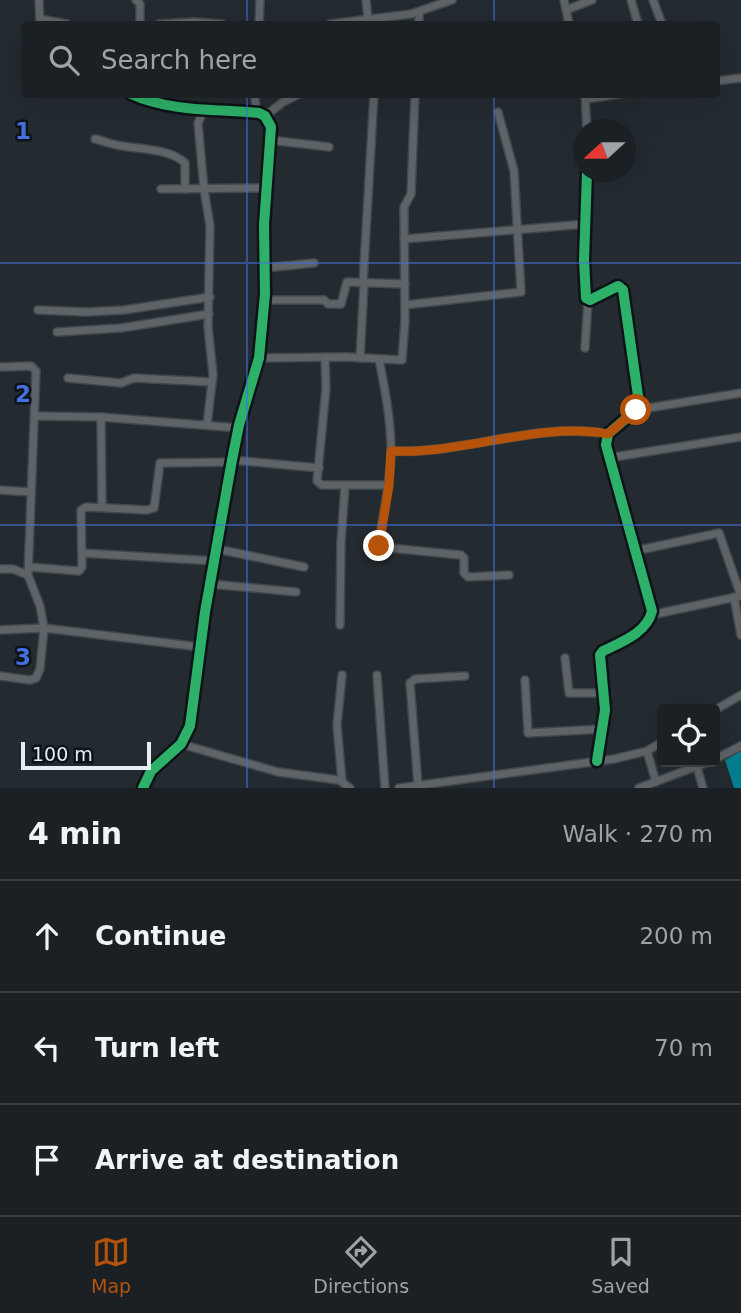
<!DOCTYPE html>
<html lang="en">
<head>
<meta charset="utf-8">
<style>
  body { margin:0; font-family:"DejaVu Sans",sans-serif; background:#282d31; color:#f1f3f6 }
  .controls { position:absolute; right:21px; bottom:21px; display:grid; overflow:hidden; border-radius:7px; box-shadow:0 7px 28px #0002 }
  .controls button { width:63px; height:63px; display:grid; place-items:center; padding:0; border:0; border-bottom:2px solid #393e41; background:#1b2024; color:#f1f3f6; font:35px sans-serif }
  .compass { position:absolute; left:573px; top:119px; width:63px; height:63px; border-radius:50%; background:#1b2024; box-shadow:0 7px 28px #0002; rotate:249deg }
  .scale { position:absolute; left:21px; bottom:18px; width:130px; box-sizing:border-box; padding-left:7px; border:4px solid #e5eef5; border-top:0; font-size:19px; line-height:24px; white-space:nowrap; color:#e5eef5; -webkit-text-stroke:5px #0d1318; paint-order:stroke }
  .stop { position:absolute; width:21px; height:21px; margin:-16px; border:5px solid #b45309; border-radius:50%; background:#fff }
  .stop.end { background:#b45309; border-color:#fff; box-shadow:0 2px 7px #0008 }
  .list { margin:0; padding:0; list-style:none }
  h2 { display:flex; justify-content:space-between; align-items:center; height:91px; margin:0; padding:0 28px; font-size:30px }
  h2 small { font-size:23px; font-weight:400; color:#a0a3a6 }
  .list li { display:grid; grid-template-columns:46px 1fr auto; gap:21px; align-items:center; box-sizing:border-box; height:112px; padding:0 28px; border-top:2px solid #393e41 }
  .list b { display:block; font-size:26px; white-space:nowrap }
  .list em { font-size:23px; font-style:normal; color:#a0a3a6 }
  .icon { flex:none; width:38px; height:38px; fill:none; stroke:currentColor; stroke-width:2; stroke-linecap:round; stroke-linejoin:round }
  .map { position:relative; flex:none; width:741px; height:788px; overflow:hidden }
  .search { position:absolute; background:#1b2024; box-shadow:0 7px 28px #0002; left:21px; right:21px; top:21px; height:77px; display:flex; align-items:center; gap:18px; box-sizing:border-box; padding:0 24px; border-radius:7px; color:#a0a3a6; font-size:26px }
  .sheet { height:427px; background:#1b2024 }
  nav { display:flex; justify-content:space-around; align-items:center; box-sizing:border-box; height:98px; border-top:2px solid #393e41; background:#1b2024; font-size:19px; color:#a0a3a6 }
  nav a { display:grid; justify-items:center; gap:4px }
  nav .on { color:#b45309 }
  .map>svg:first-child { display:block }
  .water { fill:#047e8f }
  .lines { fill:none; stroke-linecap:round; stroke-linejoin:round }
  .street-casing { stroke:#41484c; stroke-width:10 }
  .street { stroke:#5d6367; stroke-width:7 }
  .cycleway-casing { stroke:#0d1318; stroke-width:15 }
  .cycleway { stroke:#2db169; stroke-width:10 }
  .route { stroke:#b45309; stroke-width:9 }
  .grid { fill:none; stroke:#456ede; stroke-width:2; stroke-opacity:0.55 }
  .grid-label { font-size:23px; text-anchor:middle; font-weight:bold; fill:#456ede; stroke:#0d1318; stroke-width:5; stroke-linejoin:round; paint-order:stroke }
</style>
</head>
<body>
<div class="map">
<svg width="741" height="788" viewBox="0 0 741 788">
  <rect width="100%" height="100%" fill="#242b30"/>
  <polygon class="water" points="741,751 741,788 734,788 725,760"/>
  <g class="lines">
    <g class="street-casing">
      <g id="street">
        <polyline points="39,0 40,24"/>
        <polyline points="136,0 140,4 140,24"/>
        <polyline points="366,0 368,19"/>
        <polyline points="564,0 569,24"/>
        <polyline points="631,0 638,24"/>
        <polyline points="653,0 662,24"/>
        <polyline points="566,10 592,0"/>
        <polyline points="40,19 67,24"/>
        <polyline points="159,24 194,22 222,24"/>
        <polyline points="259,24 260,0"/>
        <polyline points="330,24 411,14 452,0"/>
        <polyline points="419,24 419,12"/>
        <polyline points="716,81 741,78"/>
        <path d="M 131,94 C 170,112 217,109 259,113 L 265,116 L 271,127 L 264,225 L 265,294 L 259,358 L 239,425 L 232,460 L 205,612 L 190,726 L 181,744 L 151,771 L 143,788"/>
        <polyline points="255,94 256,113"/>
        <polyline points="585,94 587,130"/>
        <polyline points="586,99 620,94"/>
        <polyline points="204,110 198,123 204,189 210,226 208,327 213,374 207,425"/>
        <polyline points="265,116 283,102 299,94"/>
        <path d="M 95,139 C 104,141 113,145 122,146 C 140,149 171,149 185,163 L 185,189"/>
        <polyline points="270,140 329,147"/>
        <path d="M 587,172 L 584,260 L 586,298 L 590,300 L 618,286 L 623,290 L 638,396 L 636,410 L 608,434 L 606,445 L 652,611 C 647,633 621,642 603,651 L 600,655 L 605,710 L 597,761"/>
        <polyline points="161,189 266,188"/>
        <polyline points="404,239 586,224"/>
        <polyline points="265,268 314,263"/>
        <polyline points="363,283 374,94"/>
        <polyline points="264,300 324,300 328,304 341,304 347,282 405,284"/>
        <polyline points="405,305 521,292 514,171 498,112"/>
        <polyline points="38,310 86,312 124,310 210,297"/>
        <polyline points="57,332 121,328 209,314"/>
        <polyline points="585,348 588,300"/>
        <polyline points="325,357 326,388 317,481 322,485 389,485"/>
        <polyline points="259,358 346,357 402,360 405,321 404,207 411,194 415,94"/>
        <polyline points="360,358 364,283"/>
        <path d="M 379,359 C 385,390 391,420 391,451 C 391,484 382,515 379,547 L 461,555 L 464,558 L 464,573 L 468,577 L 509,575"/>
        <polyline points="0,367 31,366 36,371 28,575"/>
        <polyline points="68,378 121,383 134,378 212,382"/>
        <polyline points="636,410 741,393"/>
        <polyline points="35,416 101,417 239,428"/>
        <polyline points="101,417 102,507"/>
        <path d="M 391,451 C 463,455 536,421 608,434"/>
        <polyline points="608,458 741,437"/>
        <polyline points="232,460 319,468"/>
        <polyline points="0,490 31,492"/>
        <polyline points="217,549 304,567"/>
        <polyline points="635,551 719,533 741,596"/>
        <polyline points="82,553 215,561"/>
        <polyline points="29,567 79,571 82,567 81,510 86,507 147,510 154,508 160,463 232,462"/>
        <polyline points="0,569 13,569 28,575 40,606 44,628 200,647"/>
        <polyline points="210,584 296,592"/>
        <polyline points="734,597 741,635"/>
        <polyline points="651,615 741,596"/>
        <polyline points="340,625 341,542 345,486"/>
        <polyline points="0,630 44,628 40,669 36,678 30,680 0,676"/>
        <polyline points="565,658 569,693 604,693"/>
        <polyline points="377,675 385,788"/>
        <polyline points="525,680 528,733 603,729"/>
        <polyline points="715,710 741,695"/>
        <polyline points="181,744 278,772 339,780 350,788"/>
        <polyline points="647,751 656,782"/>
        <polyline points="715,759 741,746"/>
        <polyline points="697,767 703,788"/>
        <polyline points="342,781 337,725 342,675"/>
        <polyline points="418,785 410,683 415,679 465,676"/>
        <polyline points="399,788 614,759 647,751 662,742"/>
        <polyline points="639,788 708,762"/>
      </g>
    </g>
    <use href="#street" class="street"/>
    <g class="cycleway-casing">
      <g id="cycleway">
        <path d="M 131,94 C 170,112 217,109 259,113 L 265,116 L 271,127 L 264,225 L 265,294 L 259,358 L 239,425 L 232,460 L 205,612 L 190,726 L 181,744 L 151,771 L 143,788"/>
        <path d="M 587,172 L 584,260 L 586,298 L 590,300 L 618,286 L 623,290 L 638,396 L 636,410 L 608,434 L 606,445 L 652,611 C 647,633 621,642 603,651 L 600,655 L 605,710 L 597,761"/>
      </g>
    </g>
    <use href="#cycleway" class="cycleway"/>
  </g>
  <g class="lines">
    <path class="route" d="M 379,546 L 389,485 L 391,451 C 462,455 539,421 608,434 L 636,410"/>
  </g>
  <path class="grid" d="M 247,0 L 247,24M 494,0 L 494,24M 247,94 L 247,788M 494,94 L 494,788M 0,263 L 741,263M 0,525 L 741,525"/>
  <g class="grid-label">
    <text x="23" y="139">1</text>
    <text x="23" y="402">2</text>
    <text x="23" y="665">3</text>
  </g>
</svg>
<div class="controls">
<button><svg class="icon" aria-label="locate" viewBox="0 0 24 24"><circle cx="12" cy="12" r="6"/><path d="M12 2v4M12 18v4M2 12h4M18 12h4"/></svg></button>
</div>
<svg class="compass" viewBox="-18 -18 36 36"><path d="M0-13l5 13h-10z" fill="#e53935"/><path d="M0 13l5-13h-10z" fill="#a0a3a6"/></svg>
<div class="scale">100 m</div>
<div class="stop" style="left:636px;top:410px"></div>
<div class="stop end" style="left:379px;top:546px"></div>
<div class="search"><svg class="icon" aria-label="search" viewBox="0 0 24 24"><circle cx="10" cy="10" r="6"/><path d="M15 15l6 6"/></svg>Search here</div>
</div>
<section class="sheet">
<h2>4 min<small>Walk · 270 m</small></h2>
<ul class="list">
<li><svg class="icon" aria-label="ahead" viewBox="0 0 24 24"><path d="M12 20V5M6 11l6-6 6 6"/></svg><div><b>Continue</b></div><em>200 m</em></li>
<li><svg class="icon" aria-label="left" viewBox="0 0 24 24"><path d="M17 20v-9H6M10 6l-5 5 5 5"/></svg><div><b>Turn left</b></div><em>70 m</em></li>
<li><svg class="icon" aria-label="arrive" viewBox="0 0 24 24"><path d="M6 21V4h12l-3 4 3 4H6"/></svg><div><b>Arrive at destination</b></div></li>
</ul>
</section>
<nav>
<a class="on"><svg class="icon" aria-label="map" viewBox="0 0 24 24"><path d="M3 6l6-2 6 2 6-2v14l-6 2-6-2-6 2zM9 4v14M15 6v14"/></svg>Map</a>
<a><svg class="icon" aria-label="directions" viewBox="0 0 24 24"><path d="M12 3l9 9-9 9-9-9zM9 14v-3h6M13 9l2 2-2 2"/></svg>Directions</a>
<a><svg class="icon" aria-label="saved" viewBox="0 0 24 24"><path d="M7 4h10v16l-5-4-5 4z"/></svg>Saved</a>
</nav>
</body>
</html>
